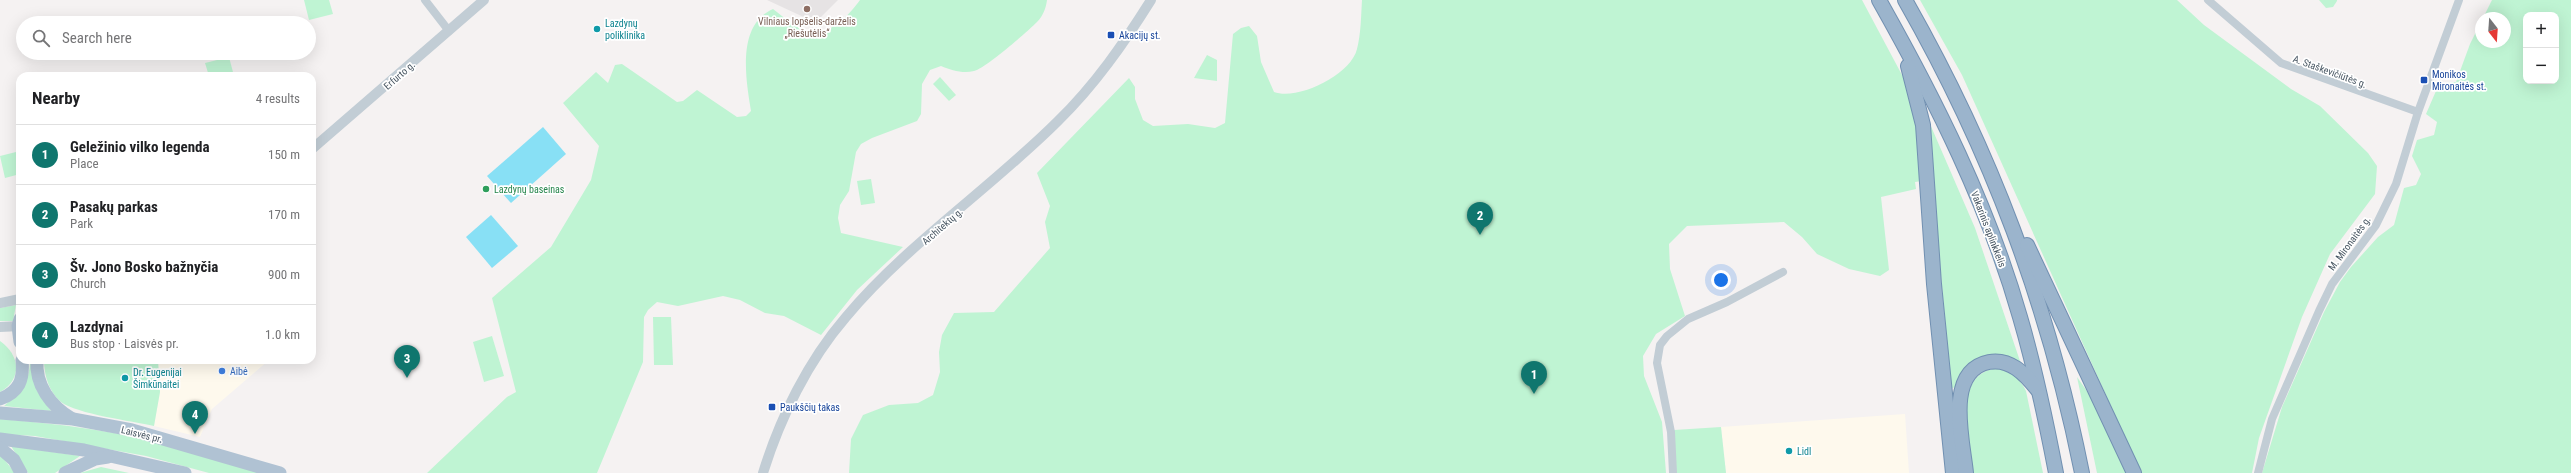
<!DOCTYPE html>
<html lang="en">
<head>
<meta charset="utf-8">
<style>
  body { margin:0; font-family:"Roboto Condensed",sans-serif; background:#f6f6f6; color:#202124 }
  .controls { position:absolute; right:12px; top:12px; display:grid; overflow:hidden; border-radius:8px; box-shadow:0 4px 16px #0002 }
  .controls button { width:36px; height:36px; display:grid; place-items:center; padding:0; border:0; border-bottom:1px solid #e0e0e0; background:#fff; color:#202124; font:20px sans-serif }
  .compass { position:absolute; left:2475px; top:12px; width:36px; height:36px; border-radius:50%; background:#fff; box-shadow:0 4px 16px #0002; rotate:163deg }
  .you { position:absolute; left:1721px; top:280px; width:14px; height:14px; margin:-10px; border:3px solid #fff; border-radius:50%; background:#1a73e8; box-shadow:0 0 0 6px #1a73e833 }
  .badge { display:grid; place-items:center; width:26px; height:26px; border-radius:50%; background:#0f766e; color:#fff; font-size:13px; font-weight:700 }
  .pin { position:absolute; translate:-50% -33px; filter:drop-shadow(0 1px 2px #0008) }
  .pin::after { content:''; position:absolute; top:21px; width:14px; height:12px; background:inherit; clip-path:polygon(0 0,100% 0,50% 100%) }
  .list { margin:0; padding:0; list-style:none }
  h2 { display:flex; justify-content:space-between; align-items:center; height:52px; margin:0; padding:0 16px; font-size:17px }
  h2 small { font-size:13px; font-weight:400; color:#757577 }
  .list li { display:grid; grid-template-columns:26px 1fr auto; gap:12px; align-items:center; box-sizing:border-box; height:60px; padding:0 16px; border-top:1px solid #e0e0e0 }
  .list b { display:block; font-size:15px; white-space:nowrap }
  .list p { margin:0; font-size:13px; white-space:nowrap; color:#757577 }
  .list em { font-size:13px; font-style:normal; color:#757577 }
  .icon { flex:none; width:22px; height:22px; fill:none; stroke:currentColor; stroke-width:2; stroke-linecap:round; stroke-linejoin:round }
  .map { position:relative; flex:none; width:2571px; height:473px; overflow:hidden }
  .search { position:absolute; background:#fff; box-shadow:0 4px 16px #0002; left:16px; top:16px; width:300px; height:44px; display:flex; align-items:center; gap:10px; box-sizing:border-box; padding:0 14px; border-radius:22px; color:#757577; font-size:15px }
  .panel { position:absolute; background:#fff; box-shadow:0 4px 16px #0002; left:16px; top:72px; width:300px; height:292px; border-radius:12px }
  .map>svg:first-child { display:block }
  .commercial { fill:#fef9ed }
  .education { fill:#e6e3e4 }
  .green { fill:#bff4d3; fill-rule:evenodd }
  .water { fill:#88e0f5 }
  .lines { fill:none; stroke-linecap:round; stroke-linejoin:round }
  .trunk-casing { stroke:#7190b1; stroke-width:16 }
  .minor { stroke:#c2cdd5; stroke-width:8 }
  .tertiary { stroke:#c2cdd5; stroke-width:10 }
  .primary { stroke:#b0c2d3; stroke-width:13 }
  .trunk { stroke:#9bb4cc; stroke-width:14 }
  .education-dot { fill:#8d6e63; stroke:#fff; stroke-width:1.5 }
  .culture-dot { fill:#0f9aa8; stroke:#fff; stroke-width:1.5 }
  .transit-dot { fill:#1a4fb4; stroke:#fff; stroke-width:1.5 }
  .leisure-dot { fill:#2e9e5b; stroke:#fff; stroke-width:1.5 }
  .shop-dot { fill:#3f7fe0; stroke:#fff; stroke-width:1.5 }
  .labels { text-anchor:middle; stroke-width:3.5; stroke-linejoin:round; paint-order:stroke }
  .education-label { font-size:10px; fill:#785e54; stroke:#fff }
  .culture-label { font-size:10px; fill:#0d838f; stroke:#fff; text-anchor:start }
  .transit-label { font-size:10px; fill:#164399; stroke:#fff; text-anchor:start }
  .street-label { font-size:10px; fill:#485662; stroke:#fff }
  .leisure-label { font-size:10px; fill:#27864d; stroke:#fff; text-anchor:start }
  .shop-label { font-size:10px; fill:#366cbe; stroke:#fff; text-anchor:start }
</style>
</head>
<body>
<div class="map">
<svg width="2571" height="473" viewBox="0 0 2571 473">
  <rect width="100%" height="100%" fill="#f5f2f2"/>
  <g class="commercial">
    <polygon points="158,360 269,360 212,409 200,437 154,426 160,392"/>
    <polygon points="1905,414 1909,473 1726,473 1721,427"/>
  </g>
  <polygon class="education" points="767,0 838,0 821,17 810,20"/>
  <g class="green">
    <polygon points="304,0 329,0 333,14 309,20"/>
    <path d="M 860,0 L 1047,0 C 1046,8 1043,16 1037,22 C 1027,32 986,68 974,71 C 963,74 951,70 941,66 L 930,70 L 922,84 L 921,114 L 917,121 L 872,138 L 861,144 L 856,152 L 849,191 L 840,205 L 838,218 L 841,233 L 903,247 L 857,290 L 821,335 L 784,316 L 765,313 L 740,300 L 723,296 L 678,306 L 657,302 L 648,310 L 644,317 L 643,362 L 597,473 L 427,473 L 507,397 L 516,392 L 492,298 L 551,247 L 591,180 L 599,146 L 563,103 L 596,72 L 608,83 L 615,65 L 622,64 L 677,102 L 683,101 L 697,90 L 737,117 L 746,116 L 751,111 C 746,80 736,25 773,9 C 784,17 797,30 810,32 C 830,36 850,14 860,0 Z"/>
    <path d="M 1362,0 L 1862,0 L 1910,90 L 1914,105 L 1922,181 L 1915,182 L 1916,189 L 1881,197 L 1889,270 L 1880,276 L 1849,269 L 1817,254 L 1802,237 L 1784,222 L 1687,226 L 1669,244 L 1670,269 L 1685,316 L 1656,334 L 1643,356 L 1644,376 L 1662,422 L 1666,473 L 849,473 L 851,439 L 863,415 L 889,405 L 918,403 L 933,395 L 940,372 L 939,352 L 942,335 L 954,313 L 994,312 L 1050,248 L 1045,222 L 1050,206 L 1037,173 L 1129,78 L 1135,87 L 1135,99 L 1143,120 L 1153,126 L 1188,124 L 1215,128 L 1225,123 L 1233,34 L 1241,28 L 1249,26 L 1257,36 L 1261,62 L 1274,92 C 1297,101 1351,75 1357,49 C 1361,34 1361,16 1362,0 Z"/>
    <polygon points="1920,0 2177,0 2204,25 2291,89 2320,106 2368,153 2377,166 2375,194 2330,254 2302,317 2259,438 2252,473 2141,473 1962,75"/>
    <polygon points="2319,0 2337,0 2337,1 2333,7 2326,8"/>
    <path d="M 2492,0 L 2571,0 L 2571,473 L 2262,473 L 2282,407 L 2324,312 L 2340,282 L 2351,267 L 2378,237 L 2394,225 L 2404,188 L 2416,185 L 2421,174 L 2412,156 L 2417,140 L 2434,135 L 2437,122 L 2426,114 L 2439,84 L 2456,82 L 2470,44 L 2481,22 L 2481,42 L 2505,42 L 2505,18 L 2483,18 ZM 2526,15 L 2556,15 L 2556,81 L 2526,81 Z"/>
    <polygon points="1207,55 1217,60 1217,81 1194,78"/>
    <polygon points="229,57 234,76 209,76 205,63"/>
    <polygon points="940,77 956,95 949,101 933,84"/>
    <polygon points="1930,124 1975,228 2021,364 1962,372 1955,387 1951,389 1928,126"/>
    <polygon points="20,151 20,174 5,178 0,156"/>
    <polygon points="871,179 875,203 861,205 857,181"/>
    <polygon points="16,305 13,321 0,321 0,308"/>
    <polygon points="653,317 671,317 673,365 654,365"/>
    <polygon points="492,336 504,376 484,382 473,342"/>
    <path d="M 0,341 C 20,355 23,379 0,392 Z"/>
    <path d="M 30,360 L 37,391 L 51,411 L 4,406 C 20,393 30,382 30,360 Z"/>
    <path d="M 44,360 L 158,360 L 160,392 L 154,426 C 132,421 77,414 61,402 C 49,392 44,375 44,360 Z"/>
    <path d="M 1999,368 C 2012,373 2020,378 2026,391 L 2043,473 L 1972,473 C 1969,440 1950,372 1999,368 Z"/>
    <polygon points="2077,377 2096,404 2126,473 2097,473"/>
    <path d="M 0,419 C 60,424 119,431 177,447 C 205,455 233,464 261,473 L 209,473 L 146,456 L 35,436 L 0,434 Z"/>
    <polygon points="1721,427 1726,473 1676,473 1674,430"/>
    <polygon points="11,446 80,456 55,473 28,473"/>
    <polygon points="0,454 15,473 0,473"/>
    <polygon points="101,467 129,473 80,473"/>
  </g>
  <g class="water">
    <polygon points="543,127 566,154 511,203 487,176"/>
    <polygon points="491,215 518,246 492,268 466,237"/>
  </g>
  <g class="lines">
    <g class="trunk-casing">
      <g id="trunk">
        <path d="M 1879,0 C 1936,101 1988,205 2020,317 C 2035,368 2046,421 2056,473"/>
        <path d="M 1905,0 C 1991,151 2048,303 2082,473"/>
        <polyline points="1908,66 1923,125 1934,284 1953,473"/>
        <polyline points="2027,245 2134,473"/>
        <path d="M 1966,473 C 1963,441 1944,371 1989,362 C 2010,358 2025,374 2037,389"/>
      </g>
    </g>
    <g class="minor">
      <polyline points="425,0 449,31"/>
      <polyline points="2208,0 2281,63 2418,112"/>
      <polyline points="1673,473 1671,432 1657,363 1660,345 1667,336 1688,319 1727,302 1783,272"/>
      <polyline points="2258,473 2272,419 2319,311 2332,284 2376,225 2396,184 2418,112 2459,0"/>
    </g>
    <g class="tertiary">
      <polyline points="312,149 484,0"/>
      <polyline points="0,303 20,299"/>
      <polyline points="0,327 20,326"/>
      <path d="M 763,473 C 780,418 808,361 846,317 C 906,245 991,188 1058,121 C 1095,85 1124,43 1151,0"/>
    </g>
    <g class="primary">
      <polyline points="20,319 18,326 20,342"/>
      <path d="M 37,360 C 35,385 51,406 71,418"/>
      <path d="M 0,399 C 19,392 24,380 22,360"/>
      <polyline points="0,413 73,419 132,430 280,473"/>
      <polyline points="0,439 84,450 185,473"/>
      <polyline points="0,448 14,460 21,473"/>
      <polyline points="65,473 95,459 108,457"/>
    </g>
    <use href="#trunk" class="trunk"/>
  </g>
  <circle class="education-dot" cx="807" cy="9" r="4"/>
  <g class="culture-dot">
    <circle cx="597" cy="29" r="4"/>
    <circle cx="125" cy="378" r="4"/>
    <circle cx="1789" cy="451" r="4"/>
  </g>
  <g class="transit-dot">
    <rect x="1107" y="31" width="8" height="8" rx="2"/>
    <rect x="2420" y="76" width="8" height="8" rx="2"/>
    <rect x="768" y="403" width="8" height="8" rx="2"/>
  </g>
  <circle class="leisure-dot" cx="486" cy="189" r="4"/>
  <circle class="shop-dot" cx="222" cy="371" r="4"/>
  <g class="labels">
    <g class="education-label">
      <text x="807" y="25">Vilniaus lopšelis-darželis<tspan x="807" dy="12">„Riešutėlis“</tspan></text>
    </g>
    <g class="culture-label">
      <text x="605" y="27">Lazdynų<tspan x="605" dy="12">poliklinika</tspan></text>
      <text x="133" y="376">Dr. Eugenijai<tspan x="133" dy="12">Šimkūnaitei</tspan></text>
      <text x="1797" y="455">Lidl</text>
    </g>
    <g class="transit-label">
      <text x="1119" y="39">Akacijų st.</text>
      <text x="2432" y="78">Monikos<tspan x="2432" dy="12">Mironaitės st.</tspan></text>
      <text x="780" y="411">Paukščių takas</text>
    </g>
    <g class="street-label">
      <text transform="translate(2330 71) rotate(20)" y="4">A. Staškevičiūtės g.</text>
      <text transform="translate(399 75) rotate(-41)" y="4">Erfurto g.</text>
      <text transform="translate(942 226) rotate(-41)" y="4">Architektų g.</text>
      <text transform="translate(1989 229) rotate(69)" y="4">Vakarinis aplinkkelis</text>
      <text transform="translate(2349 243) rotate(-54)" y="4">M. Mironaitės g.</text>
      <text transform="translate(142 434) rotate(14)" y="4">Laisvės pr.</text>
    </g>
    <g class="leisure-label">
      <text x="494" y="193">Lazdynų baseinas</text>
    </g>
    <g class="shop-label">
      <text x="230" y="375">Aibė</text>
    </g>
  </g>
</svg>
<div class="controls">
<button>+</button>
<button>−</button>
</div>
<svg class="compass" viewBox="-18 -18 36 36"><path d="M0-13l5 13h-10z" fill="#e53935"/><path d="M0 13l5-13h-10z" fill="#757577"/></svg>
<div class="you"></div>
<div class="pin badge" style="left:1534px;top:394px">1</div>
<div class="pin badge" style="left:1480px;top:235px">2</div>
<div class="pin badge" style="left:407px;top:378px">3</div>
<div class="pin badge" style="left:195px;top:434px">4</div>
<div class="search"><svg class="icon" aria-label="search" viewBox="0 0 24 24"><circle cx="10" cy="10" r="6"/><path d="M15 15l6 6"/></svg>Search here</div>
<section class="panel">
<h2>Nearby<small>4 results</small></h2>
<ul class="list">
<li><span class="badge">1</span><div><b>Geležinio vilko legenda</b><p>Place</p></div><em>150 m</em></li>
<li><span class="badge">2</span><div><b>Pasakų parkas</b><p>Park</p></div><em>170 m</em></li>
<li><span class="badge">3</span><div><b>Šv. Jono Bosko bažnyčia</b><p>Church</p></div><em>900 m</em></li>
<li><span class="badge">4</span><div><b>Lazdynai</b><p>Bus stop · Laisvės pr.</p></div><em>1.0 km</em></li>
</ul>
</section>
</div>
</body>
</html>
